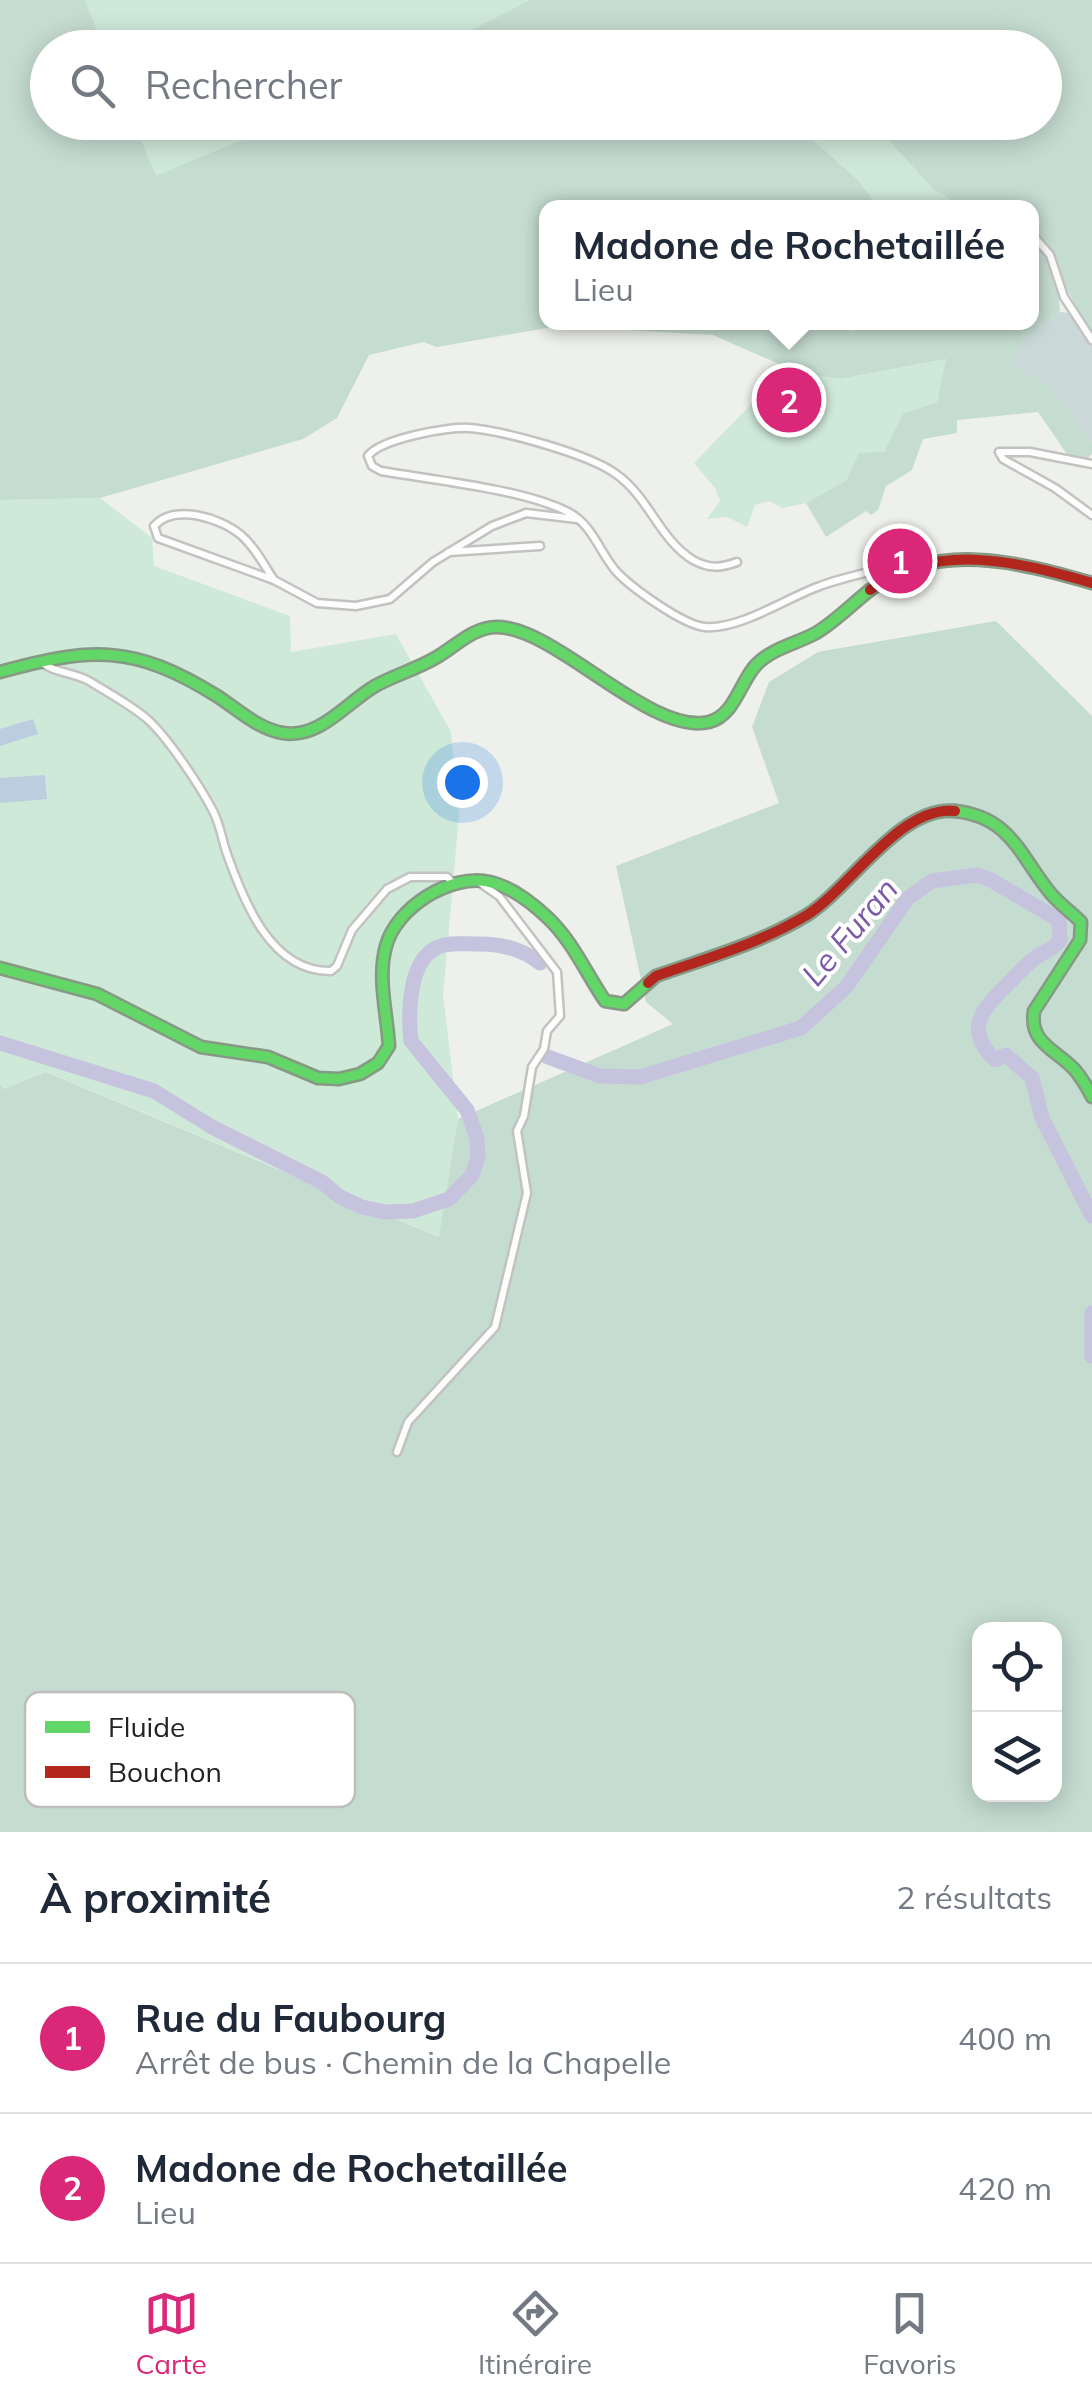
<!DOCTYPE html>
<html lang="fr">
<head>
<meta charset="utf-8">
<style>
  body { margin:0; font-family:Mulish,sans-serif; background:#f2f2f3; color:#1f2937 }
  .controls { position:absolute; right:30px; bottom:30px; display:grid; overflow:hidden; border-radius:20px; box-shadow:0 5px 25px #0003 }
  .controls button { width:90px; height:90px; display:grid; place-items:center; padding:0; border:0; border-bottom:2px solid #e0e1e3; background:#fff; color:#1f2937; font:50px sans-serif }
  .you { position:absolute; left:462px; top:782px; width:35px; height:35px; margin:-25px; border:8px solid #fff; border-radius:50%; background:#1a73e8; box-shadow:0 0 0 15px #1a73e833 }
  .badge { display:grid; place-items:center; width:65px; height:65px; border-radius:50%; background:#db2777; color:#fff; font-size:32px; font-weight:700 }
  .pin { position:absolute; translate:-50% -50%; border:5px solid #fff; box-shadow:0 2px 10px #0006 }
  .popup { position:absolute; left:539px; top:200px; width:500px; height:130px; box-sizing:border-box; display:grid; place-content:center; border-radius:20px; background:#fff; filter:drop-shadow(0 2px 8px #0005); font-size:32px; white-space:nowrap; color:#747a83 }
  .popup b { font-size:38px; color:#1f2937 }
  .popup::after { content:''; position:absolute; left:50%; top:100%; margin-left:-20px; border:20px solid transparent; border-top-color:#fff }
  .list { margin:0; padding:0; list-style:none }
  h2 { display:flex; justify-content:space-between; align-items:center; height:130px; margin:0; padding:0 40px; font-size:42px }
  h2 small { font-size:32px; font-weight:400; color:#747a83 }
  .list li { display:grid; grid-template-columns:65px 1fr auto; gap:30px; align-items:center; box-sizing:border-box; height:150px; padding:0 40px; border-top:2px solid #e0e1e3 }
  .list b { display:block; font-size:38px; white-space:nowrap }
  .list p { margin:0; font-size:32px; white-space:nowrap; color:#747a83 }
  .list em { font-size:32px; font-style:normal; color:#747a83 }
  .icon { flex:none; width:55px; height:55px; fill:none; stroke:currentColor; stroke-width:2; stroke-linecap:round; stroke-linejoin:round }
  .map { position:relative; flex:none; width:1092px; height:1832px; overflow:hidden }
  .search { position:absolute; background:#fff; box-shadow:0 5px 25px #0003; left:30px; right:30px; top:30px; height:110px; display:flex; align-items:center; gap:25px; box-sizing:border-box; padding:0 35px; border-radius:55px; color:#747a83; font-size:38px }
  .sheet { height:430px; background:#fff }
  nav { display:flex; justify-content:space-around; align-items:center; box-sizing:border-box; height:140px; border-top:2px solid #e0e1e3; background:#fff; font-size:28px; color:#747a83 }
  nav a { display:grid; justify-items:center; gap:5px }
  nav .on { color:#db2777 }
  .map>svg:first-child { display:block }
  .grass { fill:#cfe9d9 }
  .forest { fill:#c5dcd1; fill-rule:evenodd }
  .cemetery { fill:#cad8d7 }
  .pitch { fill:#bbcedf }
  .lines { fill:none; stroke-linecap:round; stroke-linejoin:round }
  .river { stroke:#c6c3de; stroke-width:15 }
  .street-casing { stroke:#c2c3c1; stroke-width:11 }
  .fast-casing { stroke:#869985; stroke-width:15 }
  .jam-casing { stroke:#869985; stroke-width:15 }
  .street { stroke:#fcfdfc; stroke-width:6 }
  .fast { stroke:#63d668; stroke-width:10 }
  .jam { stroke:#b3261e; stroke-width:10 }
  .labels { text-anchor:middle; stroke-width:8; stroke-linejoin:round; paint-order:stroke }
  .water-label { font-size:32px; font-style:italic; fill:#7a59a7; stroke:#fff }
  .key { fill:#fff; stroke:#bdbdbd; stroke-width:2.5 }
  .key-label { font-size:28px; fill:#222 }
</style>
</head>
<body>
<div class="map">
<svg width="1092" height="1832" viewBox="0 0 1092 1832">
  <rect width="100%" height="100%" fill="#edf0eb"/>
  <g class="grass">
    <polygon points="85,0 530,0 438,48 104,47"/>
    <polygon points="134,123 282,123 156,177"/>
    <polygon points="794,123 873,123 933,189 962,207 878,207 858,180"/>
    <polygon points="947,359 937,402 904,414 884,452 847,480 806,503 783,508 769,501 755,505 747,527 727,517 707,519 720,501 715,488 694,463 757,398 797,372 840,379"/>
    <polygon points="100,498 152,538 154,566 290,616 291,652 396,634 451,732 459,816 443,995 458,1119 440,1237 47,1072 4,1089 0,1085 0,500"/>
  </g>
  <g class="forest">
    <polygon points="0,0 85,0 104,47 48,48 48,122 134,123 156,176 282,123 794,123 858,180 878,207 546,208 546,322 853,323 852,332 862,323 1032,322 1032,208 962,207 933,189 873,123 1044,122 1044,48 438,47 530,0 1092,0 1092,335 1062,280 1058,284 1060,312 1023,341 1048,384 1092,442 1092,454 1087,459 1067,454 1038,412 957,420 957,433 923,439 912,470 886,486 878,510 871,515 866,511 826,537 806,503 847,480 859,453 884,452 903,414 937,402 946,359 840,379 797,372 713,335 558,326 437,347 423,342 369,355 337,418 303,439 100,498 0,500"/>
    <path d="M 996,621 L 1092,716 L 1092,1832 L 0,1832 L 0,1085 L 4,1089 L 46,1072 L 439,1237 L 458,1119 L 673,1024 L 646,1002 L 616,866 L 779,803 L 752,727 L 769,682 L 818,652 ZM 980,1630 L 1054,1630 L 1054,1794 L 980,1794 Z"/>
  </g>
  <polygon class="cemetery" points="1060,312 1071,313 1092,345 1092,442 1048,384 1010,367 1023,341"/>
  <g class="pitch">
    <polygon points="33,719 38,734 0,746 0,729"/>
    <polygon points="45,775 47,799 0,803 0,778"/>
  </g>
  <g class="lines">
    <g class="river">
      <path d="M 0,1043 L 154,1091 L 212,1127 L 322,1182 L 340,1197 L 362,1207 L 385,1212 L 413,1211 L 449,1199 L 472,1175 L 478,1157 L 477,1138 L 467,1110 L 411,1041 C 408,1015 408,962 436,948 C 446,942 463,944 474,944 C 498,943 521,948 540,963"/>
      <path d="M 548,1057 L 600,1076 L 640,1077 L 801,1028 L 846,987 L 908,898 L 932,881 L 976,875 L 989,879 L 1059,920 L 1060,940 C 1053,950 1045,951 1035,958 C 1024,966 1015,977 1005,987 C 980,1011 965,1030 995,1060 L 1006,1055 L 1032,1078 L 1042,1118 L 1092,1216"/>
      <polyline points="1092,1313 1092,1356"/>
    </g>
    <g class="street-casing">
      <g id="street">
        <polyline points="1032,234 1050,255 1064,297 1092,340"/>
        <polyline points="1092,464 1030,452 999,452 1003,459 1055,488 1092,515"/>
        <polyline points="449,552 540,546"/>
        <path d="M 737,562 C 721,568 709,569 693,560 C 659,539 649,497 616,474 C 589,454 504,431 470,428 C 449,426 380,439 368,456 L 372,466 L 381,471 C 433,480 523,489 568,512 C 592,524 599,551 615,570 C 630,587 683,625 705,627 C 740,630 788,597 820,586 C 843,577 869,573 893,565 L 904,569"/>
        <path d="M 274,580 C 264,565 255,547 241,535 C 221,518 174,503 154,526 L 158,538 L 274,580 L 317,603 L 356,606 L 390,599 L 433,562 L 492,526 L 526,513 L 577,519"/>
        <path d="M 40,661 C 53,673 73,672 89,681 C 107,692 129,704 146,718 C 167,736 200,786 213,811 C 220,824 222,840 227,854 C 244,902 271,972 331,971 L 337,966 L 352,930 L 387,889 L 410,877 L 447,877 L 456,885"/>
        <polyline points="397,1452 408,1422 495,1327 527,1193 517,1131 524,1116 532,1067 544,1049 547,1031 560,1016 557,972 499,896 480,883"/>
      </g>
    </g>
    <g class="fast-casing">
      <g id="fast">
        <path d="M 0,672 C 92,647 133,644 217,696 C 237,709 258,729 283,733 C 320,739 346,703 375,686 C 395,675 417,669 437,657 C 456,646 473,627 497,627 C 556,627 650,736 709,722 C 735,715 740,682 756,665 C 772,648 796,644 816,633 C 836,621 852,604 870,590"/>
        <path d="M 955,811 C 1012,817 1020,857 1052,895 C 1061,905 1072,913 1081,922 L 1080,940 L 1034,1011 C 1029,1043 1055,1049 1074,1069 C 1081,1077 1087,1087 1092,1097"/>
        <path d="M 0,968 L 97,994 L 201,1047 L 268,1057 L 318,1078 L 339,1079 L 360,1074 L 378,1063 L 389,1046 C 387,1013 377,978 386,946 C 396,908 450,873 490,882 C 512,887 532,903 548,918 C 573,942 586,973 605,1001 L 624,1004 L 648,983"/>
      </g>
    </g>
    <g class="jam-casing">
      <g id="jam">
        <path d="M 870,590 C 936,540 1019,562 1092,583"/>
        <path d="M 648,983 L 656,976 C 707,958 761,943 807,915 C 850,888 900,805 955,811"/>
      </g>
    </g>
    <use href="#street" class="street"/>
    <use href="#fast" class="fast"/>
    <use href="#jam" class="jam"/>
  </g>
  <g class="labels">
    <g class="water-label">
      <text transform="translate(850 932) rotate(-50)" y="11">Le Furan</text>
    </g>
  </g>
  <rect x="25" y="1692" width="330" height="115" rx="15" class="key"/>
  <rect x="45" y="1721" width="45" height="12" fill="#63d668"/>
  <rect x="45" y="1766" width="45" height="12" fill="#b3261e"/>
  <g class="key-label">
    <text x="108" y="1737">Fluide</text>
    <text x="108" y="1782">Bouchon</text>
  </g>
</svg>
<div class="controls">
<button><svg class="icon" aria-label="locate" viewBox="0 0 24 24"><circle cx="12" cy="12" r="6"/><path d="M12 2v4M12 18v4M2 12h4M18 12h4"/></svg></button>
<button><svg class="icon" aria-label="layers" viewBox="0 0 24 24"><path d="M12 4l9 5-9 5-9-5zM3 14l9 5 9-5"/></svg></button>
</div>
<div class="you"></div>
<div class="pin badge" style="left:900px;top:561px">1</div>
<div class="pin badge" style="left:789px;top:400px">2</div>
<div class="popup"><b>Madone de Rochetaillée</b>Lieu</div>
<div class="search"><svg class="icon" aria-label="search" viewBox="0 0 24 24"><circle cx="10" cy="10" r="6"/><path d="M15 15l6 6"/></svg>Rechercher</div>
</div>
<section class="sheet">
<h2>À proximité<small>2 résultats</small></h2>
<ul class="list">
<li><span class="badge">1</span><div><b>Rue du Faubourg</b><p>Arrêt de bus · Chemin de la Chapelle</p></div><em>400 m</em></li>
<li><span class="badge">2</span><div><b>Madone de Rochetaillée</b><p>Lieu</p></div><em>420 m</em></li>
</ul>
</section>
<nav>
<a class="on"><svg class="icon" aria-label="map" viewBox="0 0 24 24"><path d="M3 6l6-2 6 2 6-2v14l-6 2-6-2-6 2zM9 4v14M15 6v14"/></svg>Carte</a>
<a><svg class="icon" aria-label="directions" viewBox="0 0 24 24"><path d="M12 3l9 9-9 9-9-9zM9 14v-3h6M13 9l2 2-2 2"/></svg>Itinéraire</a>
<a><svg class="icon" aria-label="saved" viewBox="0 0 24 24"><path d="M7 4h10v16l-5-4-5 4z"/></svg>Favoris</a>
</nav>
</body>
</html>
